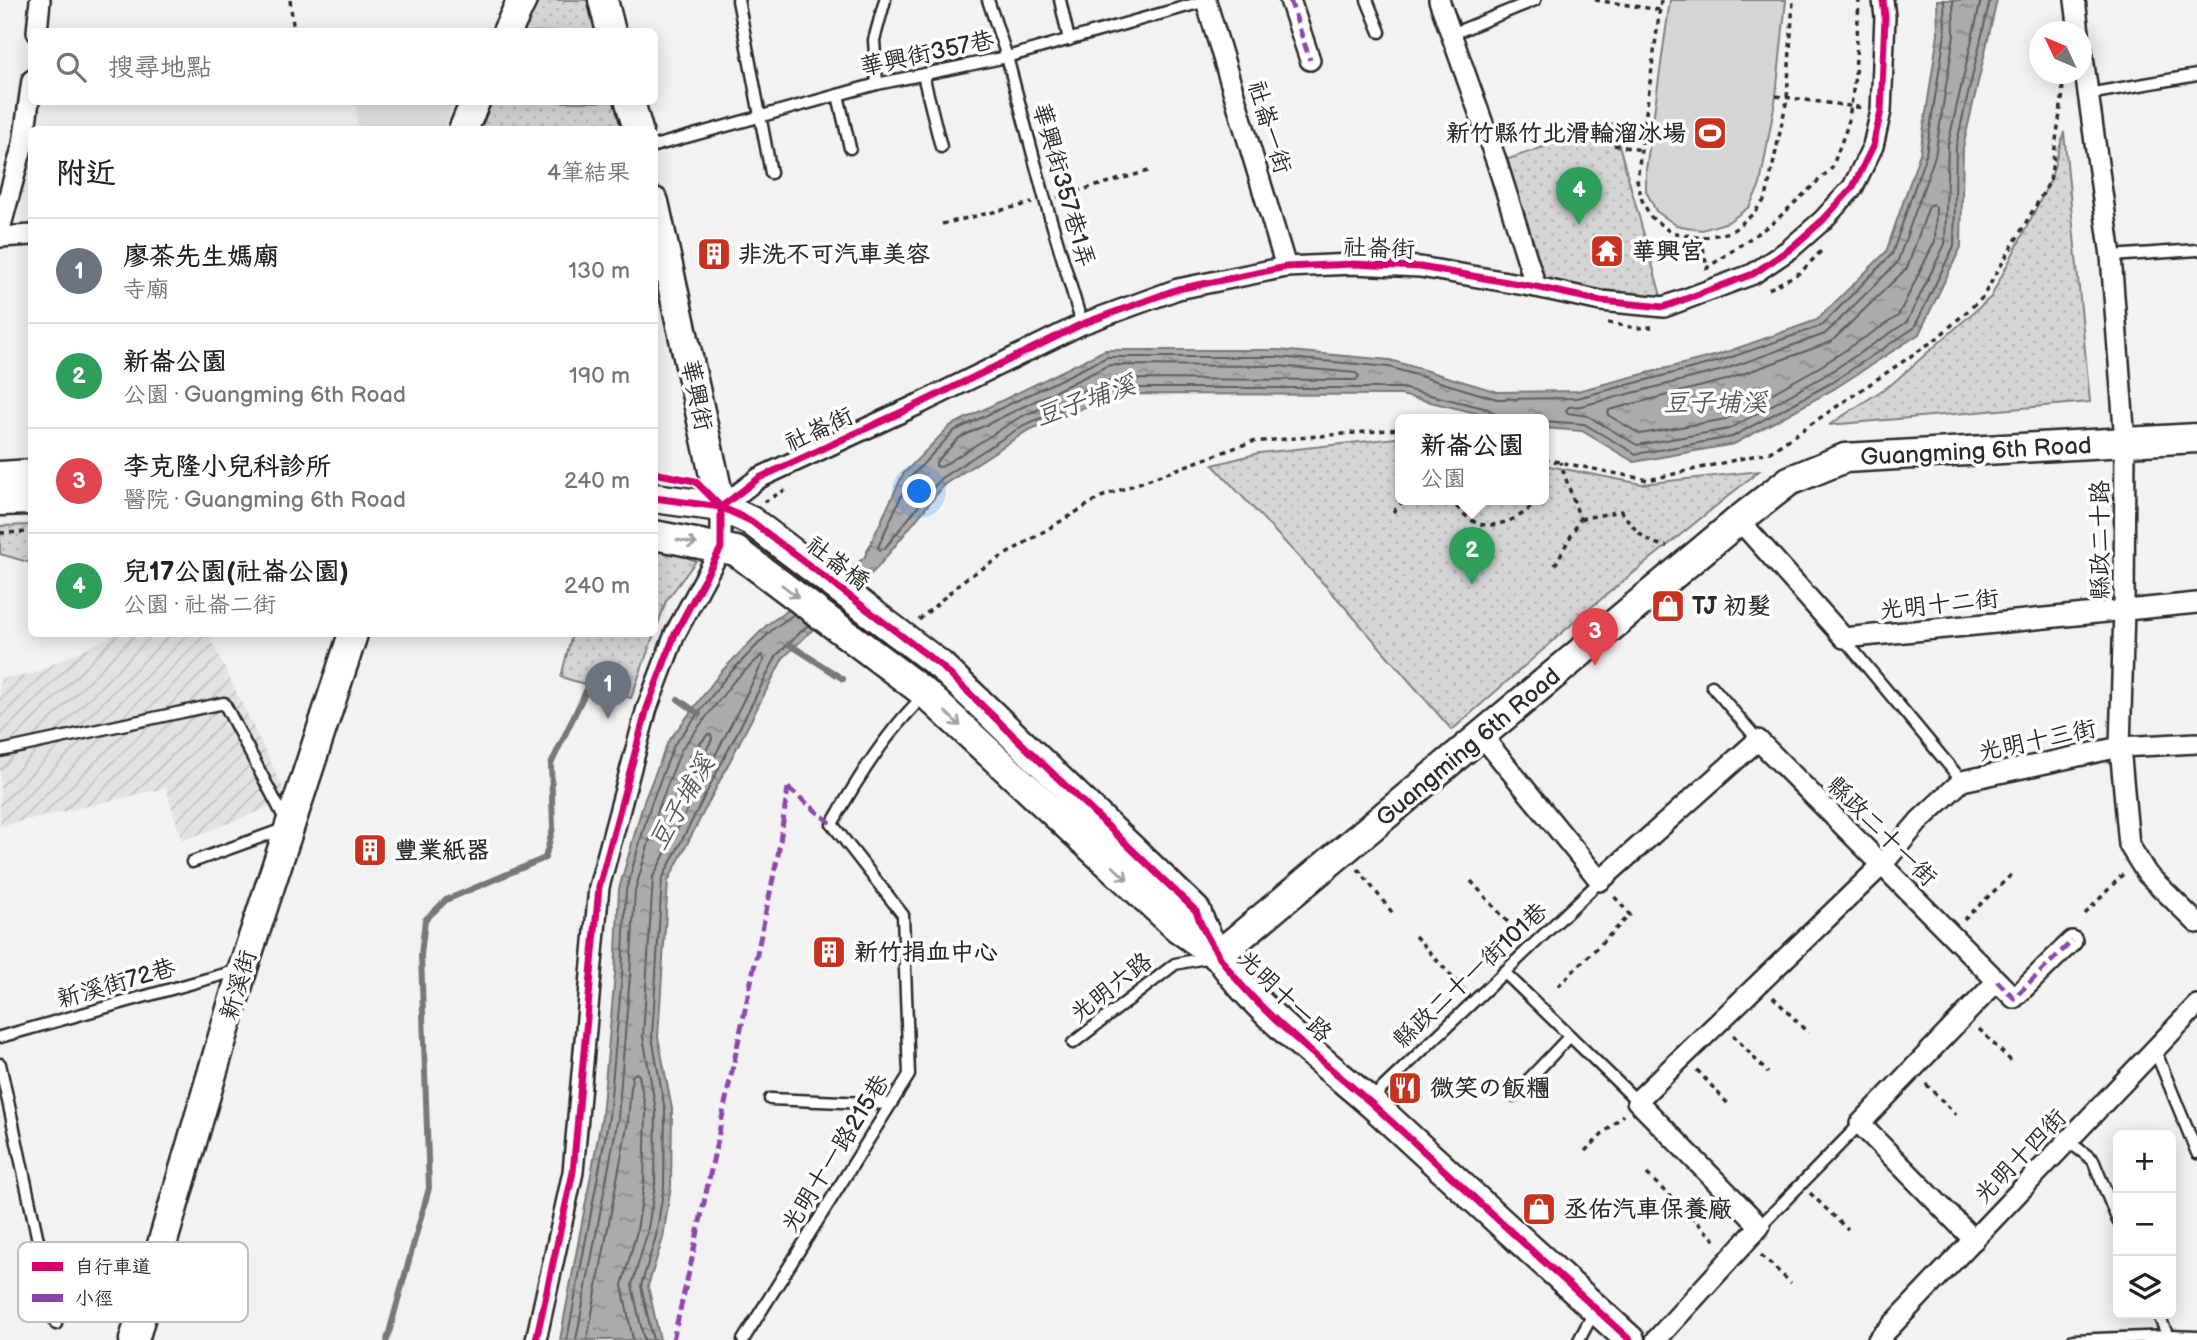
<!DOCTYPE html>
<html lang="zh-TW">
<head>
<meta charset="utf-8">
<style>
  body { margin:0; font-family:"Balsamiq Sans","LXGW WenKai TC","Klee One",sans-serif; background:#f6f6f6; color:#222 }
  .controls { position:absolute; right:21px; bottom:21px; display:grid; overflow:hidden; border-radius:10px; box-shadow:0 4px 18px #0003 }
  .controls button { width:63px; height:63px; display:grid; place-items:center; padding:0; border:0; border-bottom:2px solid #e0e0e0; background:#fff; color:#222; font:35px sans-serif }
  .compass { position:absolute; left:2029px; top:21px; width:63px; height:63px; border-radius:50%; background:#fff; box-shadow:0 4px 18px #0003; rotate:314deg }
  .you { position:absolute; left:920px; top:492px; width:24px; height:24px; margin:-18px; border:5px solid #fff; border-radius:50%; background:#1a73e8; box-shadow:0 0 0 10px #1a73e833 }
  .badge { display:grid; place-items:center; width:46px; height:46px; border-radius:50%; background:#1a73e8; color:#fff; font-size:23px; font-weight:700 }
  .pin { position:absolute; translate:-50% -58px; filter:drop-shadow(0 2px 4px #0008) }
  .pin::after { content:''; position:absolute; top:37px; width:24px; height:21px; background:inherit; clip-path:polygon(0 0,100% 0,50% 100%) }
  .popup { position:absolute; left:1395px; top:414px; width:154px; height:91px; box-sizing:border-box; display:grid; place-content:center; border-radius:10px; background:#fff; filter:drop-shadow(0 2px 5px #0005); font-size:23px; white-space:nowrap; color:#767676 }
  .popup b { font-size:26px; color:#222 }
  .popup::after { content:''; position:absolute; left:50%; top:100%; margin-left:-14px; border:14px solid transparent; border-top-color:#fff }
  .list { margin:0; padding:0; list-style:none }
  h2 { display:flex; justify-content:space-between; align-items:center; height:91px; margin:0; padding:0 28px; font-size:30px }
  h2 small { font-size:23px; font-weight:400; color:#767676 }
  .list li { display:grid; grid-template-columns:46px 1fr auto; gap:21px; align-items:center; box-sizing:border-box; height:105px; padding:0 28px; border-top:2px solid #e0e0e0 }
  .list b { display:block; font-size:26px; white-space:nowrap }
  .list p { margin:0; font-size:23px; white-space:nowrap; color:#767676 }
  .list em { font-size:23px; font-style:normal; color:#767676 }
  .icon { flex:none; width:38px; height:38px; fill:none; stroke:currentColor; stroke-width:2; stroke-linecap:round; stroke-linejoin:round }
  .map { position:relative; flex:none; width:2197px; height:1340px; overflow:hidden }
  .search { position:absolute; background:#fff; box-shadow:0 4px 18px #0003; left:28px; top:28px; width:630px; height:77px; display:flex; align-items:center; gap:18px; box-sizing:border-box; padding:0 24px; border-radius:10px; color:#767676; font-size:26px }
  .panel { position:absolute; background:#fff; box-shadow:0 4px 18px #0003; left:28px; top:126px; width:630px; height:511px; border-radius:10px }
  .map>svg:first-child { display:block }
  .built { fill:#e3e3e3 }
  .industrial { fill:url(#industrial-furrows) }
  .grass { fill:#d5d5d5; stroke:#808080; stroke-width:2 }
  .park { fill:url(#park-dots); stroke:#808080; stroke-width:2 }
  .water { fill:url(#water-ripples); stroke:#787878; stroke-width:2 }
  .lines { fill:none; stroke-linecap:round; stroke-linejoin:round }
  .shore { stroke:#5e5e5e; stroke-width:2 }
  .stream { stroke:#787878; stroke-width:6 }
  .lane-casing { stroke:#2b2b2b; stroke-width:15 }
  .street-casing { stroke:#2b2b2b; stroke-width:24 }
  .secondary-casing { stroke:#2b2b2b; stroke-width:33 }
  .path { stroke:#2b2b2b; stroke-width:3.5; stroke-dasharray:5 5; stroke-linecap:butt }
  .lane { stroke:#fff; stroke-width:10 }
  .street { stroke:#fff; stroke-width:19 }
  .secondary { stroke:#fff; stroke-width:28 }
  .quiet { stroke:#8e44ad; stroke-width:5; stroke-dasharray:10 5; stroke-linecap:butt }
  .cycleway-casing { stroke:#fff; stroke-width:11 }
  .cycleway { stroke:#d6006c; stroke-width:7 }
  .oneway { stroke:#a0a0a0 }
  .labels { text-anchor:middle; stroke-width:7; stroke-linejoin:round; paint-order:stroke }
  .street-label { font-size:24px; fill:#2b2b2b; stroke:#fff }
  .poi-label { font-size:24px; font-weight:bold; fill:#2b2b2b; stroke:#fff; text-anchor:start }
  .water-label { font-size:26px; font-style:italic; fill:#585858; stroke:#fff }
  .key { fill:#fff; stroke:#bfbfbf; stroke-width:2 }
  .key-label { font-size:19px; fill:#2b2b2b }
</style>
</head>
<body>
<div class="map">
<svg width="2197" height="1340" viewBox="0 0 2197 1340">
  <defs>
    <pattern id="industrial-furrows" width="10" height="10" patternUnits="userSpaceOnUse" patternTransform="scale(1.75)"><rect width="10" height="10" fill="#e3e3e3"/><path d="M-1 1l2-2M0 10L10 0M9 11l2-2" fill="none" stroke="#c3c3c3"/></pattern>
    <pattern id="park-dots" width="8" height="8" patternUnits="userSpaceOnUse" patternTransform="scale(1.75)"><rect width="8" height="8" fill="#d5d5d5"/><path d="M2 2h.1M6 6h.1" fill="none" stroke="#b7b7b7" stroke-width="1.8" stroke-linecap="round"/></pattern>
    <pattern id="water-ripples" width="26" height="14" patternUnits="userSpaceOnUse" patternTransform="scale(1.75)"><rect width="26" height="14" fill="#ababab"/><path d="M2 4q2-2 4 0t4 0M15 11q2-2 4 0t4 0" fill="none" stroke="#8b8b8b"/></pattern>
  </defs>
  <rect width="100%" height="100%" fill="#f2f2f2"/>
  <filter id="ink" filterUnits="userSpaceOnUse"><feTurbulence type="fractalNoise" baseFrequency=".0143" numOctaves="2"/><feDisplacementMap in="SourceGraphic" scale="14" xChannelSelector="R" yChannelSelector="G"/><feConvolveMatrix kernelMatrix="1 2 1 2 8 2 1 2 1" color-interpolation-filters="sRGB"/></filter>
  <g filter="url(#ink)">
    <polygon class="built" points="355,102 453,102 444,130 358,129"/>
    <polygon class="industrial" points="116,634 208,634 289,800 182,841 166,788 0,826 0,679 32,674"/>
    <polygon class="grass" points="1670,0 1786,0 1776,96 1760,185 1749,207 1728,222 1702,230 1676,225 1656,211 1646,191 1646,170"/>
    <g class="park">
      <polygon points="535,0 592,0 600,32 520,32"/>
      <polygon points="489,102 617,102 624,130 476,130"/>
      <polygon points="1613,123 1664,307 1536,287 1497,163"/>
      <polygon points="2064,132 2090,402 1829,425 1893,383 1991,297 2050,181"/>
      <polygon points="1396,438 1400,439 1400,499 1544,499 1544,465 1642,484 1759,471 1589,609 1452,730 1336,597 1213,465 1259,453"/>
      <polygon points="31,525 31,563 0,554 0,526"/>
      <polygon points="655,549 670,550 696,561 666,601 655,633"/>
      <polygon points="572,634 654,634 631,698 561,677"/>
    </g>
    <polygon class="water" points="1937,0 1997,0 1963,147 1961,247 1919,334 1834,389 1734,444 1634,462 1582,431 1544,428 1544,419 1501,419 1401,395 1116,394 1027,431 945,484 877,568 783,658 668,881 658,1037 672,1109 671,1186 663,1238 648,1286 660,1340 560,1340 602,1116 615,974 619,889 644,801 668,742 721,672 768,624 864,558 903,474 950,426 1105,350 1278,350 1390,360 1498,392 1577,391 1718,355 1817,320 1886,252 1920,153 1938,34"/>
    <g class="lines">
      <g class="shore">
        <polyline points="1953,0 1954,35 1935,156 1897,263 1825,334 1723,370 1581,406 1569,407 1566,410 1568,413 1588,416 1637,445 1729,429 1826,375 1907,322 1945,244 1948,144 1981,0"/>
        <polygon points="1932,204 1936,207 1935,241 1898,316 1821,366 1726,419 1640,434 1608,415 1609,410 1726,380 1831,342 1907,268 1929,206"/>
        <polygon points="1109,365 1278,366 1356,373 1359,376 1356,380 1112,379 1020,417 941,467 936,466 936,462 959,438"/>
        <polyline points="1495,419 1494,413 1488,409 1401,388 1114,388 1024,425 941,478 884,549 880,550 878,547 909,479 954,431 1107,357 1278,357 1389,367 1497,399 1577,398 1720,361 1821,326 1892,254 1926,154 1945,34 1944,0"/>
        <polyline points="1544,421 1584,424 1636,454 1732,437 1831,383 1914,328 1954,246 1956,146 1990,0"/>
        <polygon points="708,734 711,735 712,739 682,798 677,799 675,795 691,755"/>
        <polyline points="567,1340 609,1117 622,975 626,890 651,804 674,745 727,676 773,629 794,614"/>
        <polyline points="576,1340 618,1118 630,975 635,891 659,807 681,750 733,682 762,655 764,660 653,877 643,1036 656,1111 655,1185 647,1234 632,1285 644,1340"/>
        <polyline points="587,1340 628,1121 632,1076 636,1073 639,1075 646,1111 644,1184 637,1231 622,1285 633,1340"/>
        <polyline points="653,1340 641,1286 656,1236 664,1186 665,1110 652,1037 662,879 777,655 808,625"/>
      </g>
      <g class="stream">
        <polyline points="789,644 843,679"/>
        <polyline points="678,699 699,714"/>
        <polyline points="387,1340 429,1188 421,955 425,920 446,900 545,858 553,828 551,764 586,691"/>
      </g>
      <g class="lane-casing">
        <g id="lane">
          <polyline points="738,0 771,173"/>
          <polyline points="988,0 1007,57 1045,200 1082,324"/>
          <polyline points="1060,0 1069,40"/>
          <polyline points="1367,0 1380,32"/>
          <polyline points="1452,34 1535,0"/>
          <polyline points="923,75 941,147"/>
          <polyline points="877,84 874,40 885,0"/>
          <polyline points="2088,94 2197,75"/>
          <polyline points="838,95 850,148"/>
          <polyline points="654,146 877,84 1007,57 1209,0"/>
          <polyline points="2111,256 2197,250"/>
          <polyline points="1844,639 1962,781"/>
          <polyline points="1712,686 1758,740"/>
          <polyline points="0,751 224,703 289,827 192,862"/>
          <polyline points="1504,972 1637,1101"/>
          <polyline points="0,1037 239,970"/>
          <polyline points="1073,1043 1175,964 1210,957"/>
          <polyline points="2155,1050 2197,1153"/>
          <polyline points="0,1064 56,1324"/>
          <polyline points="1513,1096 1570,1036"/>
          <polyline points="770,1099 891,1104"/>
          <polyline points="1369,1101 1600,881"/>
          <polyline points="2068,1141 2093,1160 2118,1221"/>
          <polyline points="1760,1226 1860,1124"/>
          <polyline points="2158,1314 2168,1336"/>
          <path d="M 743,1340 L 909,1075 L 903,915 L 832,824 C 856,781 887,731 923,697"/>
          <polyline points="1579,1340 1594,1312"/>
          <polyline points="2073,1340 2168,1336 2197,1337"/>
        </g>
      </g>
      <g class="street-casing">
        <g id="street">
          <polyline points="1290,0 1310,60"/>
          <polyline points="1439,0 1497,163 1536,287"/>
          <polyline points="2075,0 2079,32"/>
          <polyline points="1206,1 1286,267"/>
          <polyline points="37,32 40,0"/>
          <polyline points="2082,50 2111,256 2125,442 2124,609 2120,747 2129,845 2147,874 2197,923"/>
          <polyline points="0,229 23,144 32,80"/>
          <polyline points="0,237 32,235"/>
          <polyline points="1739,520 1844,638 2197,603"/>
          <polyline points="1482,736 1600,881 1758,740 2014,998 2072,941"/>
          <polyline points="1974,1240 1860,1124 1997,981"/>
          <polyline points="536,1340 573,1172 599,887 647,708 675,634 721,548 721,507 759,478 919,404 1082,324 1178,289 1286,267 1353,264 1420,267 1536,287 1601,301 1664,307 1753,274 1790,249 1823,220 1853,187 1873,146 1881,111 1885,17 1883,0"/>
          <polyline points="1656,1340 1760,1226 1637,1101 1881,866 1920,820 1962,781 2120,747 2197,743"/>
          <polyline points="1878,1340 2197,1005"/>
        </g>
      </g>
      <g class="secondary-casing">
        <g id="secondary">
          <polyline points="603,0 611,32"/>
          <polyline points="507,32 522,0"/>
          <polyline points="630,102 638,130"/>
          <polyline points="463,130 475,102"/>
          <polyline points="654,202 721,507"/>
          <polyline points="0,476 32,474"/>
          <path d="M 654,498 L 721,507 L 751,521 L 940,665 L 1196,911 C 1222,989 1319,1056 1380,1111 C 1463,1188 1546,1264 1630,1340"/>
          <polyline points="0,501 32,500"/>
          <polyline points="654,535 736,551 926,694 1177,927 1212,952"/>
          <polyline points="1217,956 1739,520 1789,481 1845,458 2197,438"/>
          <polyline points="134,1340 243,968 353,634"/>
        </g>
      </g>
      <g class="path">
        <polyline points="290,0 294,32"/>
        <polyline points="1595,0 1660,10"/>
        <polyline points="1661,0 1637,180 1642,200 1650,216 1670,232 1701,238 1731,232 1753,214 1766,198 1787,99 1793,0"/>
        <polyline points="1776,96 1864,108"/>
        <polyline points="1614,145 1641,150"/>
        <polyline points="1057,197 1152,170"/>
        <polyline points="942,224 1032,203"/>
        <polyline points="1701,238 1707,267"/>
        <polyline points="1707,270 1707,268 1774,222 1832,168 1847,127 1851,106 1855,75 1859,0"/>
        <polyline points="1769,289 1801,272 1824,248"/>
        <polyline points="1608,323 1636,328 1652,327"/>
        <polyline points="1544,459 1648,480 1770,452 1936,339 1982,298 2050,181 2063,93 2061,74"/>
        <polyline points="1544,490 1548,459"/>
        <path d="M 1450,499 C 1458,508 1468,521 1480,524 C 1499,529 1528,515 1538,499"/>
        <polyline points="764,502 785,490"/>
        <polyline points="1393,512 1405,499"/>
        <path d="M 1580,519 L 1621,511 C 1635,529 1643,543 1667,546"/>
        <polyline points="0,533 32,532"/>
        <polyline points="1555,565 1580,519 1560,462"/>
        <polyline points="919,620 965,579 1101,497 1251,442 1400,429"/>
        <polyline points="1358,869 1395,916"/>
        <polyline points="1471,881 1522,938"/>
        <polyline points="2085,914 2125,872"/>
        <polyline points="1964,920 2011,875"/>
        <polyline points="1415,936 1465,991"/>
        <polyline points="1558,986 1630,915 1613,895"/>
        <polyline points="1773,997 1808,1033"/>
        <polyline points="1979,1029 2013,1063"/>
        <polyline points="1733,1035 1768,1073"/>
        <polyline points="1697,1070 1730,1106"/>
        <polyline points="1926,1084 1956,1115"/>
        <polyline points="1585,1151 1623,1115"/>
        <polyline points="1647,1174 1718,1243"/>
        <polyline points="1810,1193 1848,1230"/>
        <polyline points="1761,1255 1791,1283"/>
      </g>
      <use href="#lane" class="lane"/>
      <use href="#street" class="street"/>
      <use href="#secondary" class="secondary"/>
      <g class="quiet">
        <polyline points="1290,0 1310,60"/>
        <polyline points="788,788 832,824"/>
        <polyline points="1997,981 2014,998 2072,941"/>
        <polyline points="673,1340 692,1259 778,855 788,788"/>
      </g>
      <g class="cycleway-casing">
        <g id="cycleway">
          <path d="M 654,498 L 721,507 L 751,521 L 940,665 L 1196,911 C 1222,989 1319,1056 1380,1111 C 1463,1188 1546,1264 1630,1340"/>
          <polyline points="721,507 759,478 919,404 1082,324 1178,289 1286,267 1353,264 1420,267 1536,287 1601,301 1664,307 1753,274 1790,249 1823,220 1853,187 1873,146 1881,111 1885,17 1883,0"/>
          <polyline points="536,1340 573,1172 599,887 647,708 675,634 721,548 721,507 695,481 654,473"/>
        </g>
      </g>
      <use href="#cycleway" class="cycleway"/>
    </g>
    <defs><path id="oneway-shaft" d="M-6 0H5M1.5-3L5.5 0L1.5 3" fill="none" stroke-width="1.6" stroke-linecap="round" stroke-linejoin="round" transform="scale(1.75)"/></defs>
    <g class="oneway">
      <use href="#oneway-shaft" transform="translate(687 542) rotate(11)"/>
      <use href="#oneway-shaft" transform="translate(790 591) rotate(37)"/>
      <use href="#oneway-shaft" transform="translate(953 719) rotate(43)"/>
      <use href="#oneway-shaft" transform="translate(1120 873) rotate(43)"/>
    </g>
  </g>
  <defs>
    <g id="stadium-square" transform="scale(1.75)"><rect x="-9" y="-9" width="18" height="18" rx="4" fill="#c8321e" stroke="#fff"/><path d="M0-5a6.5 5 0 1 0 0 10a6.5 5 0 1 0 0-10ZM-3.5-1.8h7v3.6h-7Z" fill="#fff"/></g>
    <g id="temple-square" transform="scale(1.75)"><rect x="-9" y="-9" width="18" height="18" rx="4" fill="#c8321e" stroke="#fff"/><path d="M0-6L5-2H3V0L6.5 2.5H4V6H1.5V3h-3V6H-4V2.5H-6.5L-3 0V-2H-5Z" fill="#fff"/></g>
    <g id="building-square" transform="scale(1.75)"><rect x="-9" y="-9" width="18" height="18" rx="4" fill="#c8321e" stroke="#fff"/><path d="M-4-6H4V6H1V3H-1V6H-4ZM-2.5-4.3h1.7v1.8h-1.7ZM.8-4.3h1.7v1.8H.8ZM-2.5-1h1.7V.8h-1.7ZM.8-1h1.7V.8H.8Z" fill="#fff"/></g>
    <g id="shop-square" transform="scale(1.75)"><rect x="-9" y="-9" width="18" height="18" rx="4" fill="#c8321e" stroke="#fff"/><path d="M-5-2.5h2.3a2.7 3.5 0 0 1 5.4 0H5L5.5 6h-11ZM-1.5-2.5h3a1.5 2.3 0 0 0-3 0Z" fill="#fff"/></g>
    <g id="restaurant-square" transform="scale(1.75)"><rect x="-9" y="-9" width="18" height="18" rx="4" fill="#c8321e" stroke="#fff"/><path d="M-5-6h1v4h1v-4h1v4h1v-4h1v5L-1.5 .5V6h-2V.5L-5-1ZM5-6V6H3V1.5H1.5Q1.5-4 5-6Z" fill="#fff"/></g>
  </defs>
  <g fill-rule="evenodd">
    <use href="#stadium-square" x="1710" y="133"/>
    <use href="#temple-square" x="1607" y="251"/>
    <use href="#building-square" x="714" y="254"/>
    <use href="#shop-square" x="1668" y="606"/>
    <use href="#building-square" x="370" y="850"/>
    <use href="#building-square" x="829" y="952"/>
    <use href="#restaurant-square" x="1405" y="1088"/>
    <use href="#shop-square" x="1539" y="1209"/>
  </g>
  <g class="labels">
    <g class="street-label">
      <text transform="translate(927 53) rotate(-12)" y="8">華興街357巷</text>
      <text transform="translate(1270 127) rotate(73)" y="8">社崙一街</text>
      <text transform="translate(1064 185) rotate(74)" y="8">華興街357巷1弄</text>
      <text transform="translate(1379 248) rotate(2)" y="8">社崙街</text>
      <text transform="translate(697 395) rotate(78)" y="8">華興街</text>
      <text transform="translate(819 429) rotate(-25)" y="8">社崙街</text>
      <text transform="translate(1976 451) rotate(-3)" y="8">Guangming 6th Road</text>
      <text transform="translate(2100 540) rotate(-90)" y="8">縣政二十路</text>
      <text transform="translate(838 563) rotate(37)" y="8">社崙橋</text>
      <text transform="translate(1939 604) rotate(-6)" y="8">光明十二街</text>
      <text transform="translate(2037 740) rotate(-12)" y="8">光明十三街</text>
      <text transform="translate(1468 747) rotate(-40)" y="8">Guangming 6th Road</text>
      <text transform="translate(1882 831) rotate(45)" y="8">縣政二十一街</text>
      <text transform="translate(1470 975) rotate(-43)" y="8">縣政二十一街101巷</text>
      <text transform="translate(116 983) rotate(-16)" y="8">新溪街72巷</text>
      <text transform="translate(238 985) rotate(-73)" y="8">新溪街</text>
      <text transform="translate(1111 987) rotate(-38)" y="8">光明六路</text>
      <text transform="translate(1285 996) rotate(44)" y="8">光明十一路</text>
      <text transform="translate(835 1153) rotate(-58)" y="8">光明十一路215巷</text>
      <text transform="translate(2020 1156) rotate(-46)" y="8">光明十四街</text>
    </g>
    <g class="poi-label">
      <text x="1686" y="141" text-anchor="end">新竹縣竹北滑輪溜冰場</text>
      <text x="1632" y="259">華興宮</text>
      <text x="738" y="262">非洗不可汽車美容</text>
      <text x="1692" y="614">TJ 初髮</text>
      <text x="394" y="858">豐業紙器</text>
      <text x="854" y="960">新竹捐血中心</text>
      <text x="1430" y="1096">微笑の飯糰</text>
      <text x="1564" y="1217">丞佑汽車保養廠</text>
    </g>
    <g class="water-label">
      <text transform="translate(1085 400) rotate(-19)" y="9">豆子埔溪</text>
      <text x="1715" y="411">豆子埔溪</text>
      <text transform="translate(681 802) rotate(-60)" y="9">豆子埔溪</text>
    </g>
  </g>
  <rect x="18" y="1242" width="230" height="80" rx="10" class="key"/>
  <rect x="32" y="1262" width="31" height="9" fill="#d6006c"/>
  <rect x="32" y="1294" width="31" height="8" fill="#8e44ad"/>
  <g class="key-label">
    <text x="75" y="1273">自行車道</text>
    <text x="75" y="1305">小徑</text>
  </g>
</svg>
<div class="controls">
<button>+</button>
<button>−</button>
<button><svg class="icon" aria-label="layers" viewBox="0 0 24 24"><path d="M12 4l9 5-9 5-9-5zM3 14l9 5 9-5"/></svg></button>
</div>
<svg class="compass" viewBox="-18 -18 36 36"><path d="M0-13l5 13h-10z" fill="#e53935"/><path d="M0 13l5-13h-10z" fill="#767676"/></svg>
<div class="you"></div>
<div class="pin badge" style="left:608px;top:719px;background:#6b7280">1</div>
<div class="pin badge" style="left:1472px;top:585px;background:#2e9e5b">2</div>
<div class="popup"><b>新崙公園</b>公園</div>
<div class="pin badge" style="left:1595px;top:666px;background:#e0444e">3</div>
<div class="pin badge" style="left:1579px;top:225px;background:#2e9e5b">4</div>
<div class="search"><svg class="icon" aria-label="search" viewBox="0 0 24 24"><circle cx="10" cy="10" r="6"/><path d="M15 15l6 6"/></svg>搜尋地點</div>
<section class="panel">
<h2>附近<small>4筆結果</small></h2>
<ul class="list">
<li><span class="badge" style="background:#6b7280">1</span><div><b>廖茶先生媽廟</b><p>寺廟</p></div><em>130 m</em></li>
<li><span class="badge" style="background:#2e9e5b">2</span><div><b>新崙公園</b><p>公園 · Guangming 6th Road</p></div><em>190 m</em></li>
<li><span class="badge" style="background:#e0444e">3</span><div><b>李克隆小兒科診所</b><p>醫院 · Guangming 6th Road</p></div><em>240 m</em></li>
<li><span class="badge" style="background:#2e9e5b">4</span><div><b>兒17公園(社崙公園)</b><p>公園 · 社崙二街</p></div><em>240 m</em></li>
</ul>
</section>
</div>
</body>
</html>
